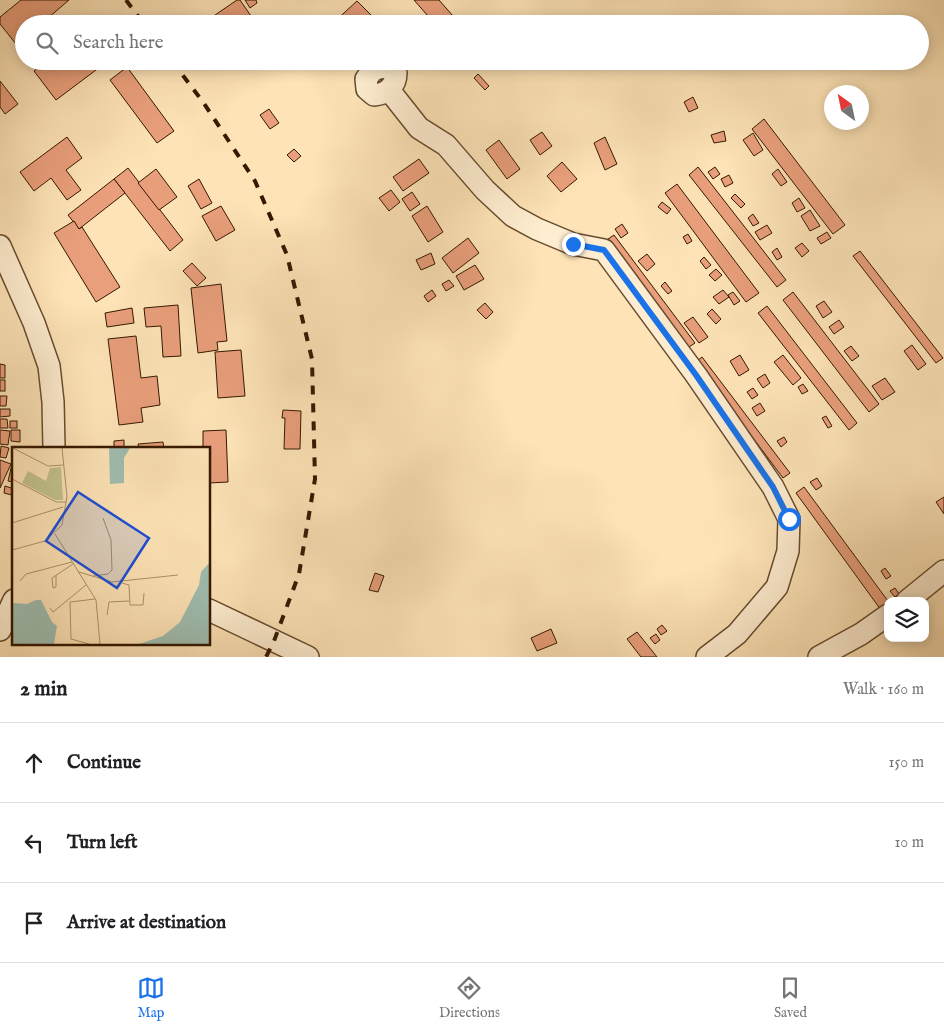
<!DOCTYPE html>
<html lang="en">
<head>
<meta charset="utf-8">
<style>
  body { margin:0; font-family:"IM FELL English",serif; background:#f6f6f6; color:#202124 }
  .controls { position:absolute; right:15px; bottom:15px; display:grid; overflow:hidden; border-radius:10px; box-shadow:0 2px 12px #0003 }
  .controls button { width:45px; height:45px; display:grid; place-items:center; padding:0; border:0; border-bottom:1px solid #e0e0e0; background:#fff; color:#202124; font:25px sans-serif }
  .compass { position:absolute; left:824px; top:85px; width:45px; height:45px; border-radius:50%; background:#fff; box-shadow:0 2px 12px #0003; rotate:327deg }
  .stop { position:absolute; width:15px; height:15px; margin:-11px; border:4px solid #1a73e8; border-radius:50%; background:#fff }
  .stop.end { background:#1a73e8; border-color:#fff; box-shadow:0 1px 5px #0008 }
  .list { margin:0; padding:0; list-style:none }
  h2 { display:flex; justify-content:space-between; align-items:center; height:65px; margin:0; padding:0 20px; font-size:21px }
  h2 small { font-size:16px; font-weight:400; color:#757577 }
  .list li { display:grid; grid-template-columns:32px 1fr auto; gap:15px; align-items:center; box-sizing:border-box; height:80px; padding:0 20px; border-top:1px solid #e0e0e0 }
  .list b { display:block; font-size:19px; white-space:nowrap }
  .list em { font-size:16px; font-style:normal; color:#757577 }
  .icon { flex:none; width:28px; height:28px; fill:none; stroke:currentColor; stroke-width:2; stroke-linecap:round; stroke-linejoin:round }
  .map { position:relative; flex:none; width:944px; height:657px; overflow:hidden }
  .search { position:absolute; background:#fff; box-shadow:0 2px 12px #0003; left:15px; right:15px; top:15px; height:55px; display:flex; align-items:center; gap:12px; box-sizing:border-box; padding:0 18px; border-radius:28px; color:#757577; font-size:19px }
  .sheet { height:305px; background:#fff }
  nav { display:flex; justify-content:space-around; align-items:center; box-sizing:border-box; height:70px; border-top:1px solid #e0e0e0; background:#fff; font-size:14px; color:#757577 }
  nav a { display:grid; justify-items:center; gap:2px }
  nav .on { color:#1a73e8 }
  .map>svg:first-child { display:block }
  .building { fill:#e99f7b; stroke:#351800 }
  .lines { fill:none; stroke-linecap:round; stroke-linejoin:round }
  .minor-casing { stroke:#674b2e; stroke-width:24 }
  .minor { stroke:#feedd0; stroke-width:21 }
  .rail { stroke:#351800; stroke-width:4; stroke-dasharray:9 9; stroke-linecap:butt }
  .route { stroke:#1a73e8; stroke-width:6 }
  .inset-road { fill:none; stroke:#ad926d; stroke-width:1 }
  .view { fill:#1d4ed8; fill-opacity:0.15; stroke:#1d4ed8; stroke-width:2.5 }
  .inset-edge { fill:none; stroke:#351800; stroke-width:2.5 }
</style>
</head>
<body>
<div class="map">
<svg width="944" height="657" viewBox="0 0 944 657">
  <rect width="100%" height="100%" fill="#fde3b6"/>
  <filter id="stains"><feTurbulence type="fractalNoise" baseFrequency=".004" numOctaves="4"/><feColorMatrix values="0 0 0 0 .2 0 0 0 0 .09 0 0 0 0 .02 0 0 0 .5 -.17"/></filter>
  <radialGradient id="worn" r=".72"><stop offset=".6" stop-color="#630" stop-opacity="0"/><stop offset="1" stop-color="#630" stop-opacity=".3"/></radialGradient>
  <g class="building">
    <polygon points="21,0 69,0 41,24 24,24 24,38 16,44 0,24 0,17"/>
    <polygon points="237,0 240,0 251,16 240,24 202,24"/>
    <polygon points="245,0 256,0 257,3 250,8"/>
    <polygon points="414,0 439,0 460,24 435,24"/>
    <polygon points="357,1 372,16 364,24 332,24"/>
    <polygon points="47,61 108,61 56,100 34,71"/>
    <polygon points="127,67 174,131 157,143 110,80"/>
    <polygon points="478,74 489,86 485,90 474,78"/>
    <polygon points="0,81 18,104 5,114 0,107"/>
    <polygon points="693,97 698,108 689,112 684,102"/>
    <polygon points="269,109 279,123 270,129 260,115"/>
    <polygon points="764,119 845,225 833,234 752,129"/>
    <polygon points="724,131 726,141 714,143 711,135"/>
    <polygon points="542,132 552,146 540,155 530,140"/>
    <polygon points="753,133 763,150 754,156 743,140"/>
    <polygon points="67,137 82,158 66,170 81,190 67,200 51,178 34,191 20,172"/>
    <polygon points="605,137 617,164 605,170 594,143"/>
    <polygon points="499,140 520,169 507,179 486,150"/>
    <polygon points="294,149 301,156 294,162 287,155"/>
    <polygon points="419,159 429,173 403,191 393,177"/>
    <polygon points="562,162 577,179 561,192 547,176"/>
    <polygon points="698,167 786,280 777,287 689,175"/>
    <polygon points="715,167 720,174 713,179 708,172"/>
    <polygon points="128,168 183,240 170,251 114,179"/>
    <polygon points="156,169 177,197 159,210 138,183"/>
    <polygon points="778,169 787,182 781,186 772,174"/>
    <polygon points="729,175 733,183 725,187 721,179"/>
    <polygon points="114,179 125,193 79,229 68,215"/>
    <polygon points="199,179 212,203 201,209 188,186"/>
    <polygon points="677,184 759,293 746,302 665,193"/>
    <polygon points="391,190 400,202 389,211 379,198"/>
    <polygon points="412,192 420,204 410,211 402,199"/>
    <polygon points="735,194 745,204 741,208 731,198"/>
    <polygon points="799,198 805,208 797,212 792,203"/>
    <polygon points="662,202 671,209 667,214 658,207"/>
    <polygon points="221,206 235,230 216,241 202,216"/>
    <polygon points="427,206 443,232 428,242 412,216"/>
    <polygon points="810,210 820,226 810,231 801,216"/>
    <polygon points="753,214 759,223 753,226 748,218"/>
    <polygon points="74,221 79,229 82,227 120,287 96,302 54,233"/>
    <polygon points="622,224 628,233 621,238 615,229"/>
    <polygon points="767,225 772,233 760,240 755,232"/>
    <polygon points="827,232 831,238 821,244 817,238"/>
    <polygon points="688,234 692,241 687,244 683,237"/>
    <polygon points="614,235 695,343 686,349 605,241"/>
    <polygon points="468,238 479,253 453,273 442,258"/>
    <polygon points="802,243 809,251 802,257 795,248"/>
    <polygon points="777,248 782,257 777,260 772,252"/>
    <polygon points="860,251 943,358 936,363 853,256"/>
    <polygon points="431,253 435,264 421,270 416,260"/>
    <polygon points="647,254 655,264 647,271 638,261"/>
    <polygon points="704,257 711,265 706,269 700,261"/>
    <polygon points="192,263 206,278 197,286 183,271"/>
    <polygon points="475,265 484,279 464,290 456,276"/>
    <polygon points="716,269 722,275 715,281 709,275"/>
    <polygon points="449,280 454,286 446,291 442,284"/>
    <polygon points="665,282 672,291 668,294 661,286"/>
    <polygon points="221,284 227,341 217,342 218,350 198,353 191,288"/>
    <polygon points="432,290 436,296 428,302 424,296"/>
    <polygon points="723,290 729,297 719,304 713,297"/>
    <polygon points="733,292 740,301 734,305 728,295"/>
    <polygon points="793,292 879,404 869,412 783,300"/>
    <polygon points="824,301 832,312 823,318 816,306"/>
    <polygon points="485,303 493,312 486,319 477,310"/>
    <polygon points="178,305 181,356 163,357 161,326 146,327 144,308"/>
    <polygon points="767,306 857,423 849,430 758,313"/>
    <polygon points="132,308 134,323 107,327 105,313"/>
    <polygon points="712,309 721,319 716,324 707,314"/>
    <polygon points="693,317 708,337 699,343 684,323"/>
    <polygon points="839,320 844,327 834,334 829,327"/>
    <polygon points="136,336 141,378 157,376 160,405 141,408 143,422 119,425 108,339"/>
    <polygon points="912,345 926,364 918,370 904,351"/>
    <polygon points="851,346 859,356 852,361 844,351"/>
    <polygon points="241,350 245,396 218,398 215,352"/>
    <polygon points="740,355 749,370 739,376 730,361"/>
    <polygon points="783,355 801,378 793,385 774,362"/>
    <polygon points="702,357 790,473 783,478 696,362"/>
    <polygon points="0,364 5,365 5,378 0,378"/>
    <polygon points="765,374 770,383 763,388 757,379"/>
    <polygon points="885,378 895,392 882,400 872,386"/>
    <rect x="0" y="380" width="5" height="11"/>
    <polygon points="803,384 808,391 802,394 798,387"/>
    <polygon points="753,388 758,395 752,399 747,392"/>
    <polygon points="0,396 7,396 6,406 0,406"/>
    <polygon points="760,403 765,411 757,416 752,408"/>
    <polygon points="0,409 10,409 10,416 0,417"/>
    <polygon points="283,410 301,411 300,449 284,449 285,418 282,418"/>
    <polygon points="826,416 832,426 828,428 822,418"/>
    <polygon points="0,419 7,419 8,428 0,428"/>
    <rect x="10" y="421" width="7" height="7"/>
    <polygon points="0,430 10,431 8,445 0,444"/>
    <polygon points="11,430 20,430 20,442 11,441"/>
    <polygon points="226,430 228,482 209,483 209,448 203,448 203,431"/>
    <polygon points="784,437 787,442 781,447 777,441"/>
    <polygon points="124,440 124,448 114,448 114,441"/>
    <polygon points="163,442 164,448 139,448 138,444"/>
    <polygon points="1,446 9,448 6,458 0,457"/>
    <polygon points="0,460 11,464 0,488"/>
    <polygon points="12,464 14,465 14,482 8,481"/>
    <polygon points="817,478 822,486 816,490 810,482"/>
    <polygon points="5,486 14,489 12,495 4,493"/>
    <polygon points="804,487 888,601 888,606 881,610 796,493"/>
    <polygon points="944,497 944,514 936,502"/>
    <polygon points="885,568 891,576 886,579 881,571"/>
    <polygon points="375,573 384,576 378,592 369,590"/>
    <polygon points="895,588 899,594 895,597 890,591"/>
    <polygon points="662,625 667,631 661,635 657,629"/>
    <polygon points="551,629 557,643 537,651 531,638"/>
    <polygon points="637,632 657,657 641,657 627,639"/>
    <polygon points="656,634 660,640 655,644 650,638"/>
  </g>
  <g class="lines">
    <g class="minor-casing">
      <g id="minor">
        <path d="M 382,67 L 391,69 L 396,73 C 396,86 387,94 374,95 L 367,89 L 366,79 L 373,70 Z"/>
        <polyline points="389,90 419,128 446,145 485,190 513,216 537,229 573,244 604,250 696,375 773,487 789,519 788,551 777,587 737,634 707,657"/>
        <polyline points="0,246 34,323 49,366 53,402 54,448"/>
        <polyline points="907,601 944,571"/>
        <polyline points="209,610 308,657"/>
        <polyline points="0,630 14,600"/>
        <polyline points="819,657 861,634 888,615"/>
      </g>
    </g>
    <use href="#minor" class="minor"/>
    <g class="rail">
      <polyline points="126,0 144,24"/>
      <polyline points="172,61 203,102 255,181 287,255 312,359 315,479 299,574 274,641 266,657"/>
    </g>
  </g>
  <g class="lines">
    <polyline class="route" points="573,244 604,250 696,375 773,487 789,519"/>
  </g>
  <g transform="translate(12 447)">
    <rect width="198" height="198" fill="#fde3b6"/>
    <path d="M 49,20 L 51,53 L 43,53 L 10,36 L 16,24 L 34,34 L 38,21 Z" fill="#c3c38c"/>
    <path d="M 118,1 L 112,11 L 112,36 L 98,37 L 97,1 ZM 197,116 L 197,197 L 127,197 L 151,189 L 168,175 L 187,138 L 189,125 ZM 24,153 L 29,153 L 40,175 L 45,179 L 42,197 L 0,197 L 0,156 L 15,157 Z" fill="#9fbeb1"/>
    <path class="inset-road" d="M 1,1 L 36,19 L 52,18M 0,32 L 44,55 L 54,55M 0,76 L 51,60M 43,87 L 84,153 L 88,197M 0,103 L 33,94 L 50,78 L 55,50 L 50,1M 67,125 L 100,135 L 166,128M 44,128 L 44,140 L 41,141 L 40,131 L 61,117M 81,129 L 96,127 L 100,123 L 99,93 L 91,71M 8,134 L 14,127 L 60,115M 110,136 L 117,138 L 118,158 L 131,158 L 132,146M 38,161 L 41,165 L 74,138M 95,168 L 97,155 L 117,154M 77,197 L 59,192 L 58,155 L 83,152"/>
    <path class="view" d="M 66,45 L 137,91 L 105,141 L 34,94 Z"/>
    <rect width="198" height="198" class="inset-edge"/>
  </g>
  <rect width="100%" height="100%" filter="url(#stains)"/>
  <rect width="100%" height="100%" fill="url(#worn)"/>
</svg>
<div class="controls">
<button><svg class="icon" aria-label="layers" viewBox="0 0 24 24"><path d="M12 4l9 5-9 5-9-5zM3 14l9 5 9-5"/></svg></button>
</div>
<svg class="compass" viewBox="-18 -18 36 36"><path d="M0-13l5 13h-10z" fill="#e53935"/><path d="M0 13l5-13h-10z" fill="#757577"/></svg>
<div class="stop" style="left:789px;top:519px"></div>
<div class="stop end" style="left:573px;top:244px"></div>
<div class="search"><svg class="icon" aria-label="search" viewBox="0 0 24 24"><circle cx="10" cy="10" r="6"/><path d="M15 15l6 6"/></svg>Search here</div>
</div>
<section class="sheet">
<h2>2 min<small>Walk · 160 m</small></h2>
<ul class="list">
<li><svg class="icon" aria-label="ahead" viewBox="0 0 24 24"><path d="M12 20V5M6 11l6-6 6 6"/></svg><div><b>Continue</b></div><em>150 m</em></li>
<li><svg class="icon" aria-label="left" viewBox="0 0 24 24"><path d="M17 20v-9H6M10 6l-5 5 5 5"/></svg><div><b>Turn left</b></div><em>10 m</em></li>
<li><svg class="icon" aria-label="arrive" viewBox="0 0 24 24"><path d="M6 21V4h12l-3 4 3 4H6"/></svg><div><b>Arrive at destination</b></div></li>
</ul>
</section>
<nav>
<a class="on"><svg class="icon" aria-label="map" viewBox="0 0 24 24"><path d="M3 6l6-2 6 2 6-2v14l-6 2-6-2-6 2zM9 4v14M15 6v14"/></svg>Map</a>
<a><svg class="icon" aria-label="directions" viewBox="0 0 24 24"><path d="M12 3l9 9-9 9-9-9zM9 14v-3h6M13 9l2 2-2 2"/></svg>Directions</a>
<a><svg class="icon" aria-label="saved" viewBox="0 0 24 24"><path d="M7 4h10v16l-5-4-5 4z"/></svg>Saved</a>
</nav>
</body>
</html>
